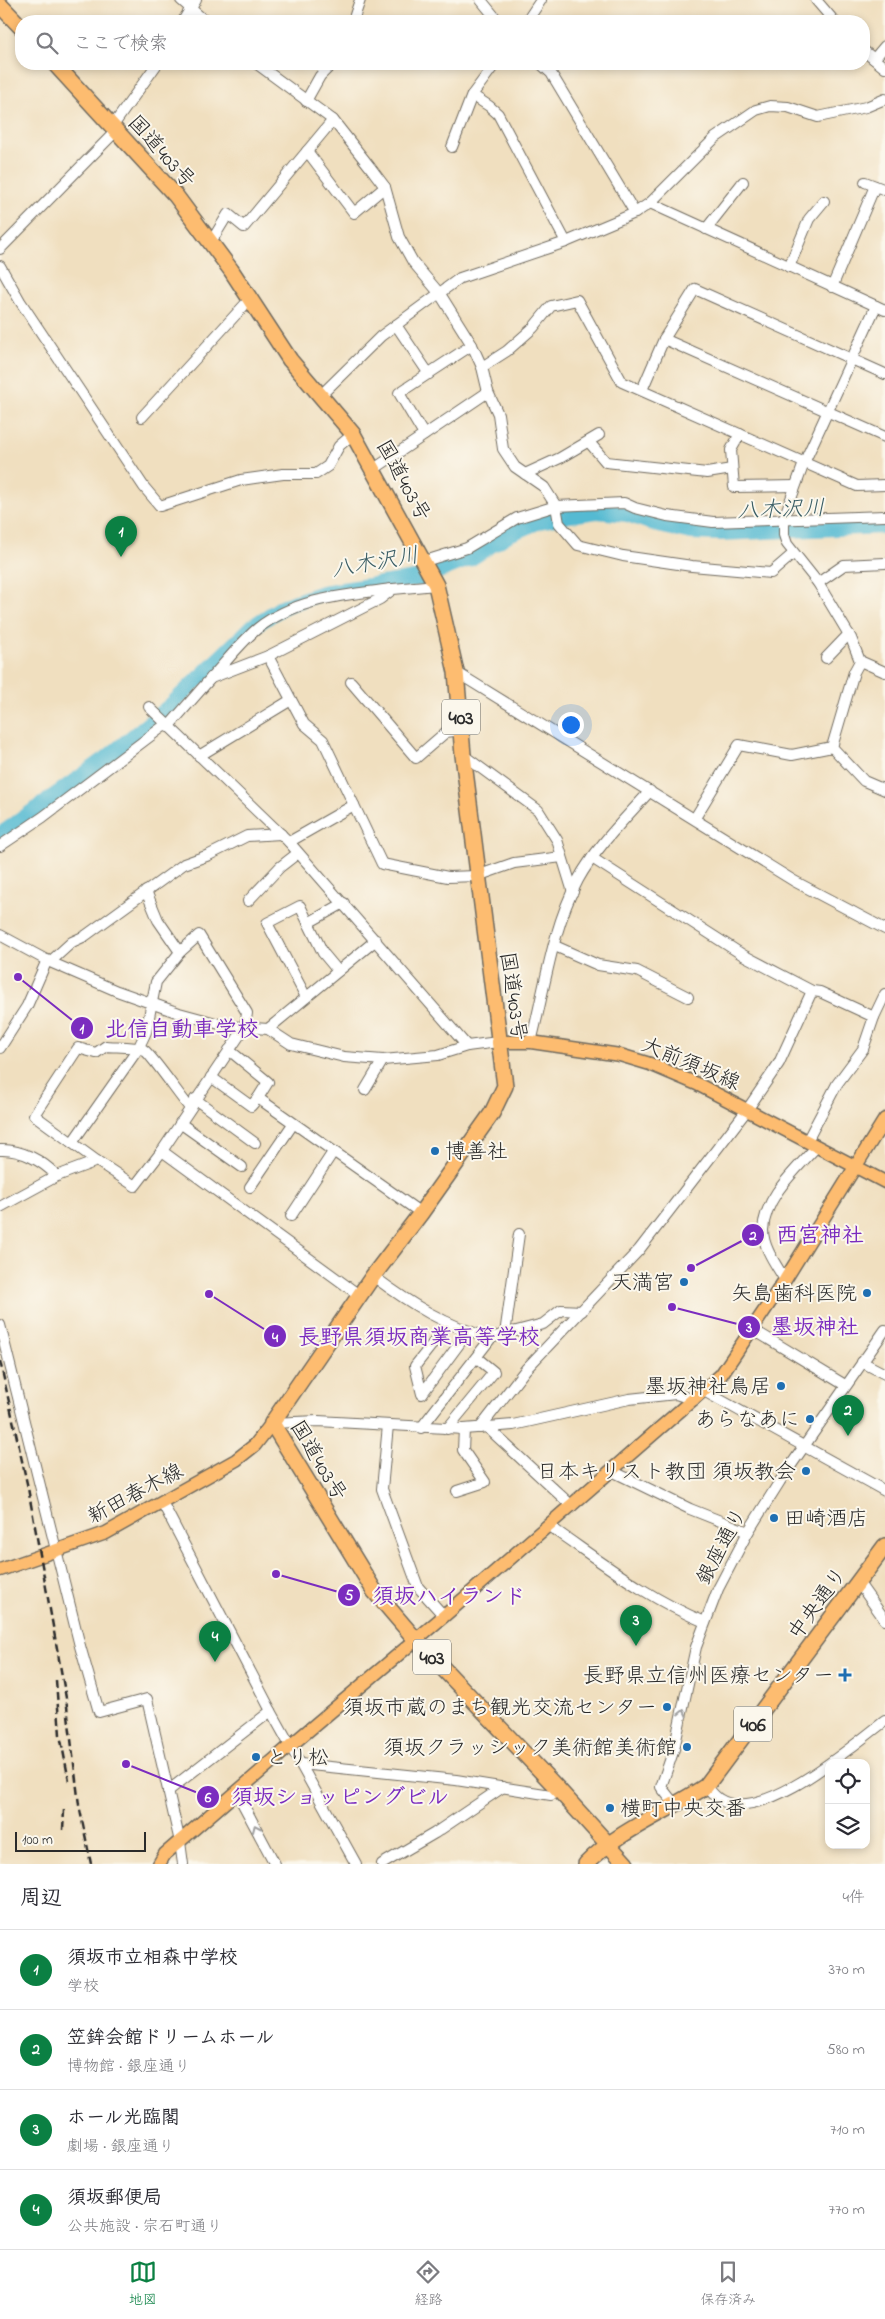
<!DOCTYPE html>
<html lang="ja">
<head>
<meta charset="utf-8">
<style>
  body { margin:0; font-family:"Indie Flower","Klee One",sans-serif; background:#f2f2f3; color:#2b2b33 }
  .controls { position:absolute; right:15px; bottom:15px; display:grid; overflow:hidden; border-radius:10px; box-shadow:0 2px 8px #0003 }
  .controls button { width:45px; height:45px; display:grid; place-items:center; padding:0; border:0; border-bottom:1px solid #e1e1e2; background:#fff; color:#2b2b33; font:25px sans-serif }
  .scale { position:absolute; left:15px; bottom:12px; width:131px; box-sizing:border-box; padding-left:5px; border:2px solid #2b2b2b; border-top:0; font-size:14px; line-height:18px; white-space:nowrap; color:#2b2b2b; -webkit-text-stroke:4px #fbf7ec; paint-order:stroke }
  .you { position:absolute; left:570px; top:724px; width:18px; height:18px; margin:-12px; border:4px solid #fff; border-radius:50%; background:#1a73e8; box-shadow:0 0 0 8px #1a73e833 }
  .badge { display:grid; place-items:center; width:32px; height:32px; border-radius:50%; background:#0b8043; color:#fff; font-size:16px; font-weight:700 }
  .pin { position:absolute; translate:-50% -41px; filter:drop-shadow(0 1px 2px #0008) }
  .pin::after { content:''; position:absolute; top:26px; width:18px; height:15px; background:inherit; clip-path:polygon(0 0,100% 0,50% 100%) }
  .list { margin:0; padding:0; list-style:none }
  h2 { display:flex; justify-content:space-between; align-items:center; height:65px; margin:0; padding:0 20px; font-size:21px }
  h2 small { font-size:16px; font-weight:400; color:#7c7c81 }
  .list li { display:grid; grid-template-columns:32px 1fr auto; gap:15px; align-items:center; box-sizing:border-box; height:80px; padding:0 20px; border-top:1px solid #e1e1e2 }
  .list b { display:block; font-size:19px; white-space:nowrap }
  .list p { margin:0; font-size:16px; white-space:nowrap; color:#7c7c81 }
  .list em { font-size:16px; font-style:normal; color:#7c7c81 }
  .icon { flex:none; width:28px; height:28px; fill:none; stroke:currentColor; stroke-width:2; stroke-linecap:round; stroke-linejoin:round }
  .map { position:relative; flex:none; width:885px; height:1864px; overflow:hidden }
  .search { position:absolute; background:#fff; box-shadow:0 2px 8px #0003; left:15px; right:15px; top:15px; height:55px; display:flex; align-items:center; gap:12px; box-sizing:border-box; padding:0 18px; border-radius:20px; color:#7c7c81; font-size:19px }
  .sheet { height:385px; background:#fff }
  nav { display:flex; justify-content:space-around; align-items:center; box-sizing:border-box; height:70px; border-top:1px solid #e1e1e2; background:#fff; font-size:14px; color:#7c7c81 }
  nav a { display:grid; justify-items:center; gap:2px }
  nav .on { color:#0b8043 }
  .map>svg:first-child { display:block }
  .lines { fill:none; stroke-linecap:round; stroke-linejoin:round }
  .river { stroke:#54bad2; stroke-width:16 }
  .minor-casing { stroke:#706a5f; stroke-width:12 }
  .major-casing { stroke:#706a5f; stroke-width:15 }
  .highway-casing { stroke:#706a5f; stroke-width:18 }
  .minor { stroke:#fff; stroke-width:10 }
  .major { stroke:#fdbc6f; stroke-width:12 }
  .highway { stroke:#fdbc6f; stroke-width:15 }
  .rail { stroke:#2b2b2b; stroke-width:2.5; stroke-dasharray:8 4; stroke-linecap:butt }
  .oneway { stroke:#a0a0a0 }
  .poi-dot { fill:#1f6fb2; stroke:#fbf7ec; stroke-width:2 }
  .labels { text-anchor:middle; stroke-width:4; stroke-linejoin:round; paint-order:stroke }
  .shield { fill:#fbf7ec; stroke:#696865; stroke-width:1 }
  .shield-label { font-size:20px; font-weight:bold; fill:#2b2b2b }
  .street-label { font-size:21px; fill:#2b2b2b; stroke:#fbf7ec }
  .poi-label { font-size:21px; fill:#2b2b2b; stroke:#fbf7ec; text-anchor:end }
  .water-label { font-size:22px; font-style:italic; fill:#395d65; stroke:#fbf7ec }
  .leader { fill:none; stroke:#7b2cbf; stroke-width:2 }
  .callout-dot { fill:#7b2cbf; stroke:#fbf7ec; stroke-width:2 }
  .mark-label { font-size:15px; text-anchor:middle; font-weight:bold; fill:#fff }
  .callout-label { font-size:22px; text-anchor:middle; font-weight:bold; fill:#7b2cbf; stroke:#fbf7ec; stroke-width:4; stroke-linejoin:round; paint-order:stroke }
</style>
</head>
<body>
<div class="map">
<svg width="885" height="1864" viewBox="0 0 885 1864">
  <rect width="100%" height="100%" fill="#fbf7ec"/>
  <filter id="ink" filterUnits="userSpaceOnUse"><feTurbulence type="fractalNoise" baseFrequency=".02" numOctaves="2"/><feDisplacementMap in="SourceGraphic" scale="10" xChannelSelector="R" yChannelSelector="G"/><feConvolveMatrix kernelMatrix="1 2 1 2 8 2 1 2 1" color-interpolation-filters="sRGB"/></filter>
  <filter id="wash" filterUnits="userSpaceOnUse"><feTurbulence type="fractalNoise" baseFrequency=".0096" numOctaves="4" result="noise"/><feDisplacementMap in="SourceGraphic" scale="20" xChannelSelector="R" yChannelSelector="G"/><feGaussianBlur stdDeviation="1.12" result="paint"/><feColorMatrix in="noise" values="0 0 0 0 0 0 0 0 0 0 0 0 0 0 0 0 0 1.4 0 .05"/><feComposite in="paint" operator="in"/></filter>
  <g filter="url(#wash)">
    <rect width="100%" height="100%" fill="#f0dfbf"/>
    <g class="lines">
      <polyline class="river" points="0,835 107,758 170,706 252,627 284,606 322,593 421,578 471,558 507,535 540,521 570,515 597,511 627,514 658,525 691,532 721,533 885,526"/>
    </g>
  </g>
  <g filter="url(#ink)">
    <g class="lines">
      <g class="minor-casing">
        <g id="minor">
          <polyline points="181,0 205,21"/>
          <polyline points="481,0 498,21"/>
          <polyline points="816,0 834,21"/>
          <polyline points="183,21 196,0"/>
          <polyline points="353,21 360,0"/>
          <polyline points="527,21 541,0"/>
          <polyline points="864,51 885,68"/>
          <polyline points="874,59 885,46"/>
          <polyline points="257,64 333,120 370,167 385,187 399,237 413,262 440,294 472,345 482,367 488,392 374,469"/>
          <polyline points="541,64 551,73 635,213"/>
          <polyline points="472,95 489,106 498,114 566,242"/>
          <polyline points="306,101 320,76 332,64"/>
          <polyline points="112,127 157,64"/>
          <polyline points="452,147 472,95 495,64"/>
          <polyline points="307,151 354,213 385,187"/>
          <polyline points="865,182 883,189"/>
          <polyline points="650,203 885,310"/>
          <polyline points="706,229 743,182"/>
          <polyline points="211,242 228,214 244,227 333,120"/>
          <polyline points="0,249 116,131"/>
          <polyline points="0,266 20,301 144,487 160,506 241,480 283,474 316,474 328,466 339,446 353,434"/>
          <polyline points="789,267 809,219 824,201"/>
          <polyline points="832,287 875,186"/>
          <polyline points="396,325 429,374"/>
          <polyline points="664,339 885,437"/>
          <polyline points="482,367 507,351 533,328 551,306 577,300 622,382 857,486 885,485"/>
          <polyline points="642,390 664,339 695,289 885,374"/>
          <polyline points="320,396 381,336 460,278 566,242 635,213 650,203 715,138 756,110 770,106 788,107 818,117 866,107 885,99"/>
          <polyline points="142,417 250,299"/>
          <polyline points="740,434 731,450 734,487 795,486"/>
          <polyline points="424,435 399,393 472,345"/>
          <polyline points="589,442 606,462 707,473 732,469"/>
          <polyline points="525,474 560,458 599,435"/>
          <polyline points="793,554 771,573 692,566 623,556 578,545 559,523 556,506 624,503 635,508 667,516 713,522 885,516"/>
          <polyline points="425,561 467,548 517,518 556,506 544,487 515,467 503,449 498,414 488,392"/>
          <polyline points="818,583 844,565 885,563"/>
          <polyline points="436,585 393,589 380,599 268,656 304,724 323,740 382,864 448,877 477,876 514,863 562,857"/>
          <polyline points="826,658 849,634"/>
          <polyline points="860,661 885,672"/>
          <polyline points="456,672 794,881 885,929"/>
          <path d="M 211,678 C 226,662 241,642 258,628 C 296,598 346,595 392,589"/>
          <polyline points="351,682 416,758 446,732 462,730"/>
          <polyline points="149,707 289,842 467,1046"/>
          <polyline points="168,727 211,678 268,656"/>
          <polyline points="832,747 864,781 885,790"/>
          <polyline points="463,755 538,810 557,840 573,892"/>
          <polyline points="199,756 291,700"/>
          <polyline points="695,818 739,745 792,755 832,747 854,672 860,661 851,638 818,583 787,544 784,535 784,518 804,463 876,306"/>
          <polyline points="289,842 354,805"/>
          <polyline points="0,846 43,817 165,725"/>
          <polyline points="592,858 743,955 812,991 820,992 874,1017"/>
          <polyline points="146,891 158,920 180,952"/>
          <polyline points="248,901 280,867 298,853"/>
          <polyline points="308,923 344,903"/>
          <polyline points="0,935 50,962 117,991 179,1013 227,1026 268,1029 291,1044 344,1057 383,1060 438,1055 467,1046 498,1042"/>
          <polyline points="555,946 598,965 637,971 688,997"/>
          <polyline points="50,962 72,942 85,936 184,864 209,855 247,836 281,834"/>
          <polyline points="306,997 267,923 300,906 323,953 338,971"/>
          <polyline points="268,1029 376,940"/>
          <path d="M 531,1042 C 545,988 552,929 578,880 C 596,847 625,819 650,791"/>
          <polyline points="0,1048 27,1006 47,960"/>
          <polyline points="229,1050 268,1082 258,1098"/>
          <polyline points="211,1077 251,1106 258,1098 421,1213"/>
          <polyline points="365,1090 383,1060"/>
          <polyline points="195,1099 255,1143"/>
          <polyline points="180,1123 242,1167"/>
          <polyline points="807,1141 837,1084 863,1049 874,1017 885,994"/>
          <path d="M 0,1150 C 21,1149 43,1161 57,1176"/>
          <polyline points="162,1151 359,1295"/>
          <path d="M 97,1161 L 34,1115 L 78,1048 L 96,1053 L 106,1046 C 117,1047 134,1046 144,1050 C 151,1054 181,1098 190,1108"/>
          <polyline points="250,1187 293,1124"/>
          <polyline points="0,1207 57,1176 97,1161 135,1186 162,1151 245,1027 247,1013 199,935 180,952 156,982 146,1032 138,1049 72,1143"/>
          <polyline points="291,1216 333,1152"/>
          <path d="M 373,1276 C 409,1303 447,1327 491,1338"/>
          <path d="M 785,1280 C 777,1266 763,1248 763,1230 C 765,1196 795,1171 817,1146"/>
          <polyline points="449,1323 415,1366 422,1394 468,1332"/>
          <polyline points="0,1325 80,1646 99,1712 147,1699 180,1842 183,1864"/>
          <polyline points="752,1329 845,1385"/>
          <polyline points="505,1334 543,1324 561,1310 582,1311"/>
          <polyline points="862,1362 885,1374"/>
          <polyline points="704,1391 885,1491"/>
          <polyline points="272,1423 318,1421 464,1429 513,1425 629,1399 676,1394 694,1400"/>
          <polyline points="388,1425 382,1489 418,1587 444,1616"/>
          <polyline points="421,1428 491,1338 505,1334 519,1234"/>
          <polyline points="480,1428 526,1369 639,1250 747,1110 779,1063 812,991"/>
          <polyline points="488,1428 572,1506"/>
          <polyline points="447,1429 494,1372 477,1358"/>
          <polyline points="612,1471 690,1509 748,1532"/>
          <polyline points="457,1491 485,1482 463,1450 464,1429"/>
          <polyline points="162,1502 271,1711 356,1864"/>
          <path d="M 549,1526 C 599,1560 648,1599 705,1622"/>
          <polyline points="858,1582 885,1620"/>
          <polyline points="301,1764 456,1780 551,1795 558,1789"/>
          <path d="M 706,1786 C 710,1790 714,1796 719,1799 C 761,1826 852,1746 885,1721"/>
          <polyline points="168,1791 271,1711"/>
          <polyline points="237,1793 275,1864"/>
          <polyline points="676,1806 661,1787 674,1749 696,1647 718,1589 748,1532 780,1481 885,1330"/>
          <polyline points="382,1864 435,1833 503,1787"/>
        </g>
      </g>
      <g class="major-casing">
        <g id="major">
          <polyline points="498,1042 531,1042 620,1055 650,1064 697,1084 885,1182"/>
          <polyline points="0,1570 106,1533 236,1460 255,1445 272,1423"/>
          <polyline points="159,1864 165,1854 290,1746 444,1616 721,1375 785,1280 885,1119"/>
        </g>
      </g>
      <g class="highway-casing">
        <g id="highway">
          <polyline points="0,5 21,27"/>
          <polyline points="55,64 176,196 231,270 290,360 353,434 436,585 456,672 463,755 505,1086 492,1113 421,1213 373,1276 272,1423 375,1592 416,1640 558,1789 626,1864"/>
          <path d="M 586,1864 C 619,1830 667,1812 706,1786 L 885,1546"/>
        </g>
      </g>
      <use href="#minor" class="minor"/>
      <use href="#major" class="major"/>
      <use href="#highway" class="highway"/>
      <g class="rail">
        <polyline points="0,1361 28,1488 66,1698 79,1805 91,1864"/>
        <polyline points="56,1680 60,1735 69,1781"/>
        <polyline points="63,1830 64,1810"/>
      </g>
    </g>
    <defs><path id="oneway-chevron" d="M-2-3.5L2.5 0L-2 3.5" fill="none" stroke-width="1.6" stroke-linecap="round" stroke-linejoin="round" transform="scale(1.25)"/></defs>
    <g class="oneway">
      <use href="#oneway-chevron" transform="translate(683 1713) rotate(-77)"/>
      <use href="#oneway-chevron" transform="translate(256 1828) rotate(-114)"/>
    </g>
  </g>
  <g class="poi-dot">
    <circle cx="435" cy="1151" r="5"/>
    <circle cx="684" cy="1282" r="5"/>
    <circle cx="867" cy="1293" r="5"/>
    <circle cx="781" cy="1386" r="5"/>
    <circle cx="810" cy="1419" r="5"/>
    <circle cx="806" cy="1471" r="5"/>
    <circle cx="774" cy="1518" r="5"/>
    <path d="M842.5 1667.5h5v5h5v5h-5v5h-5v-5h-5v-5h5z"/>
    <circle cx="667" cy="1707" r="5"/>
    <circle cx="687" cy="1747" r="5"/>
    <circle cx="256" cy="1757" r="5"/>
    <circle cx="610" cy="1808" r="5"/>
  </g>
  <g class="labels">
    <g class="shield">
      <rect x="442" y="699.5" width="38" height="35" rx="4"/>
      <rect x="413" y="1639.5" width="38" height="35" rx="4"/>
      <rect x="734" y="1706.5" width="38" height="35" rx="4"/>
    </g>
    <g class="shield-label">
      <text x="461" y="724">403</text>
      <text x="432" y="1664">403</text>
      <text x="753" y="1731">406</text>
    </g>
    <g class="street-label">
      <text transform="translate(162 151) rotate(48)" y="7">国道403号</text>
      <text transform="translate(404 480) rotate(61)" y="7">国道403号</text>
      <text transform="translate(514 996) rotate(82)" y="7">国道403号</text>
      <text transform="translate(691 1063) rotate(23)" y="7">大前須坂線</text>
      <text transform="translate(319 1460) rotate(59)" y="7">国道403号</text>
      <text transform="translate(135 1493) rotate(-28)" y="7">新田春木線</text>
      <text transform="translate(721 1546) rotate(-62)" y="7">銀座通り</text>
      <text transform="translate(817 1603) rotate(-54)" y="7">中央通り</text>
    </g>
    <g class="poi-label">
      <text x="445" y="1158" text-anchor="start">博善社</text>
      <text x="674" y="1289">天満宮</text>
      <text x="857" y="1300">矢島歯科医院</text>
      <text x="771" y="1393">墨坂神社鳥居</text>
      <text x="800" y="1426">あらなあに</text>
      <text x="796" y="1478">日本キリスト教団 須坂教会</text>
      <text x="784" y="1525" text-anchor="start">田崎酒店</text>
      <text x="834" y="1682">長野県立信州医療センター</text>
      <text x="657" y="1714">須坂市蔵のまち観光交流センター</text>
      <text x="677" y="1754">須坂クラッシック美術館美術館</text>
      <text x="266" y="1764" text-anchor="start">とり松</text>
      <text x="620" y="1815" text-anchor="start">横町中央交番</text>
    </g>
    <g class="water-label">
      <text transform="translate(781 508) rotate(-2)" y="8">八木沢川</text>
      <text transform="translate(375 561) rotate(-10)" y="8">八木沢川</text>
    </g>
  </g>
  <path class="leader" d="M18 977L82 1028M691 1268L753 1235M672 1307L749 1327M209 1294L275 1336M276 1574L349 1595M126 1764L208 1797"/>
  <g class="callout-dot">
    <circle cx="18" cy="977" r="5"/>
    <circle cx="691" cy="1268" r="5"/>
    <circle cx="672" cy="1307" r="5"/>
    <circle cx="209" cy="1294" r="5"/>
    <circle cx="276" cy="1574" r="5"/>
    <circle cx="126" cy="1764" r="5"/>
    <circle cx="82" cy="1028" r="12"/>
    <circle cx="753" cy="1235" r="12"/>
    <circle cx="749" cy="1327" r="12"/>
    <circle cx="275" cy="1336" r="12"/>
    <circle cx="349" cy="1595" r="12"/>
    <circle cx="208" cy="1797" r="12"/>
  </g>
  <g class="mark-label">
    <text x="82" y="1033">1</text>
    <text x="753" y="1240">2</text>
    <text x="749" y="1332">3</text>
    <text x="275" y="1342">4</text>
    <text x="349" y="1600">5</text>
    <text x="208" y="1802">6</text>
  </g>
  <g class="callout-label">
    <text x="182" y="1036">北信自動車学校</text>
    <text x="820" y="1242">西宮神社</text>
    <text x="815" y="1334">墨坂神社</text>
    <text x="419" y="1344">長野県須坂商業高等学校</text>
    <text x="449" y="1603">須坂ハイランド</text>
    <text x="340" y="1804">須坂ショッピングビル</text>
  </g>
</svg>
<div class="controls">
<button><svg class="icon" aria-label="locate" viewBox="0 0 24 24"><circle cx="12" cy="12" r="6"/><path d="M12 2v4M12 18v4M2 12h4M18 12h4"/></svg></button>
<button><svg class="icon" aria-label="layers" viewBox="0 0 24 24"><path d="M12 4l9 5-9 5-9-5zM3 14l9 5 9-5"/></svg></button>
</div>
<div class="scale">100 m</div>
<div class="you"></div>
<div class="pin badge" style="left:121px;top:557px">1</div>
<div class="pin badge" style="left:848px;top:1436px">2</div>
<div class="pin badge" style="left:636px;top:1646px">3</div>
<div class="pin badge" style="left:215px;top:1662px">4</div>
<div class="search"><svg class="icon" aria-label="search" viewBox="0 0 24 24"><circle cx="10" cy="10" r="6"/><path d="M15 15l6 6"/></svg>ここで検索</div>
</div>
<section class="sheet">
<h2>周辺<small>4件</small></h2>
<ul class="list">
<li><span class="badge">1</span><div><b>須坂市立相森中学校</b><p>学校</p></div><em>370 m</em></li>
<li><span class="badge">2</span><div><b>笠鉾会館ドリームホール</b><p>博物館 · 銀座通り</p></div><em>580 m</em></li>
<li><span class="badge">3</span><div><b>ホール光臨閣</b><p>劇場 · 銀座通り</p></div><em>710 m</em></li>
<li><span class="badge">4</span><div><b>須坂郵便局</b><p>公共施設 · 宗石町通り</p></div><em>770 m</em></li>
</ul>
</section>
<nav>
<a class="on"><svg class="icon" aria-label="map" viewBox="0 0 24 24"><path d="M3 6l6-2 6 2 6-2v14l-6 2-6-2-6 2zM9 4v14M15 6v14"/></svg>地図</a>
<a><svg class="icon" aria-label="directions" viewBox="0 0 24 24"><path d="M12 3l9 9-9 9-9-9zM9 14v-3h6M13 9l2 2-2 2"/></svg>経路</a>
<a><svg class="icon" aria-label="saved" viewBox="0 0 24 24"><path d="M7 4h10v16l-5-4-5 4z"/></svg>保存済み</a>
</nav>
</body>
</html>
